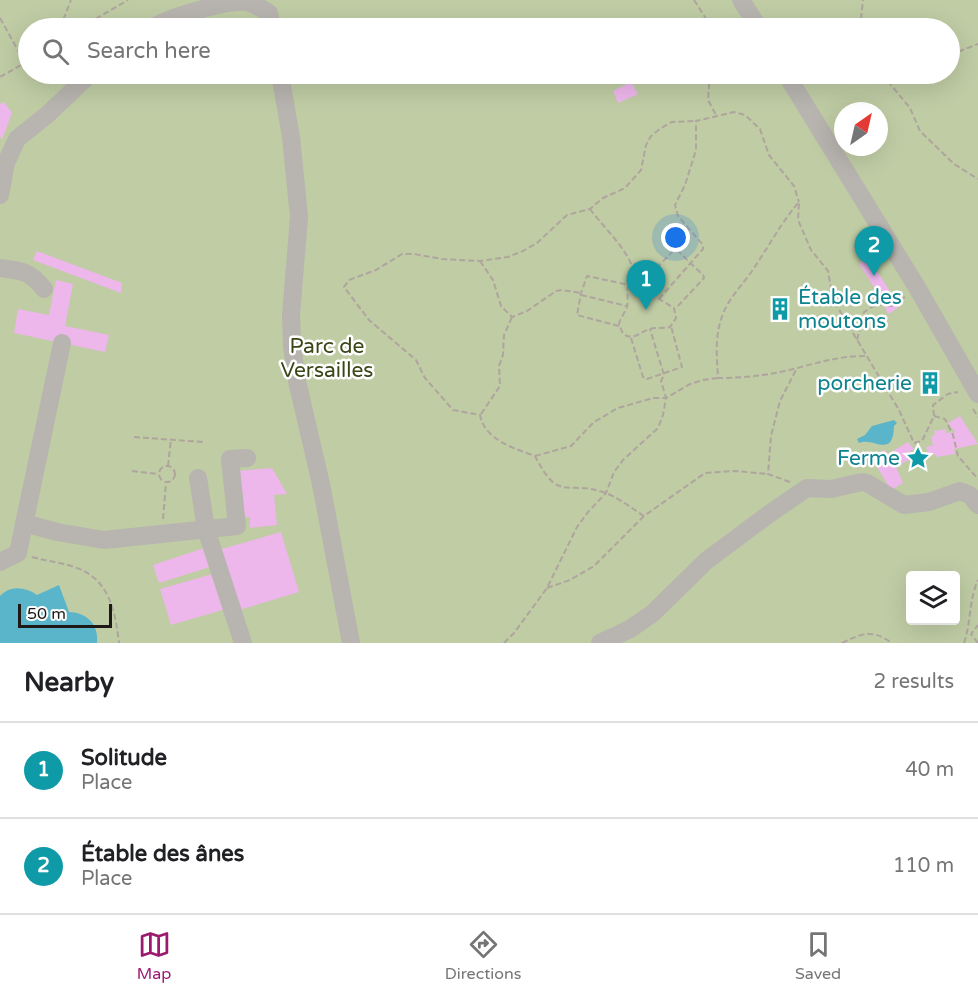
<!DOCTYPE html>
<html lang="en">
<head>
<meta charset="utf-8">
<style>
  body { margin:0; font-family:"Varela Round",sans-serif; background:#f6f6f6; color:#202124 }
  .controls { position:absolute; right:18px; bottom:18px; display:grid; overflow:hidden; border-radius:6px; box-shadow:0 6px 24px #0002 }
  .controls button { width:54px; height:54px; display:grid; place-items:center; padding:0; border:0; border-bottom:2px solid #e0e0e0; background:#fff; color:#202124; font:30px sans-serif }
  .compass { position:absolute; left:834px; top:102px; width:54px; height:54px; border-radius:50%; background:#fff; box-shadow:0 6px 24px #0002; rotate:34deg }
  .scale { position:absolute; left:18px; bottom:15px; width:94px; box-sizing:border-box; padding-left:6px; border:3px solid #1e1916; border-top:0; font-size:16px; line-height:21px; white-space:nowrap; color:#1e1916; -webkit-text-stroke:4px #fff; paint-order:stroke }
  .you { position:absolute; left:676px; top:238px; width:21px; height:21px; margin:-15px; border:4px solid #fff; border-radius:50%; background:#1a73e8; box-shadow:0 0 0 9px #1a73e833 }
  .badge { display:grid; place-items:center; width:39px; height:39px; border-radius:50%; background:#9b1a70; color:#fff; font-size:20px; font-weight:700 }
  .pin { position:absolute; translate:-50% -50px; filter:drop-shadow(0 2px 3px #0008) }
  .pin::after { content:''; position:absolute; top:32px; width:21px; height:18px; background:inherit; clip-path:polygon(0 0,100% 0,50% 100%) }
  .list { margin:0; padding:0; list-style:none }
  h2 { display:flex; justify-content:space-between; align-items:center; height:78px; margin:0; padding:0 24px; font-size:26px }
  h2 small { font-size:20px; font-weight:400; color:#757577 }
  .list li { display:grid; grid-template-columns:39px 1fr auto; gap:18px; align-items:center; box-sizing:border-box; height:96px; padding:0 24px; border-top:2px solid #e0e0e0 }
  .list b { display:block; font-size:22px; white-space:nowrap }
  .list p { margin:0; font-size:20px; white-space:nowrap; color:#757577 }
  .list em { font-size:20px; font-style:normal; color:#757577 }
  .icon { flex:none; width:33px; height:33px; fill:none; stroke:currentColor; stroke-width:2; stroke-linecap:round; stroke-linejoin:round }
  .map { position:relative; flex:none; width:978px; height:643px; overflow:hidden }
  .search { position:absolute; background:#fff; box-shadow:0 6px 24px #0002; left:18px; right:18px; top:18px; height:66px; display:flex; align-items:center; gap:15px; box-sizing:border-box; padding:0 21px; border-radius:33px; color:#757577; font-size:22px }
  .sheet { height:270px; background:#fff }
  nav { display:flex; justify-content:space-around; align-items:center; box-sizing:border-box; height:84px; border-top:2px solid #e0e0e0; background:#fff; font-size:16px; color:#757577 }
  nav a { display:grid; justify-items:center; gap:3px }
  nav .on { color:#9b1a70 }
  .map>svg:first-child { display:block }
  .green { fill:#bfcca4; fill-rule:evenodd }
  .water { fill:#5ab5cb }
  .building { fill:#edb7eb }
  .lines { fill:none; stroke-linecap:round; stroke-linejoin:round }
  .path { stroke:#afa59e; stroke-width:2; stroke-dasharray:6 3; stroke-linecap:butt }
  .minor { stroke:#b8b4af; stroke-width:18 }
  .labels { text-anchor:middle; stroke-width:5; stroke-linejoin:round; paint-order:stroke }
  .culture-label { font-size:21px; fill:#0d838f; stroke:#fff; text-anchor:end }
  .park-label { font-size:21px; fill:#3a4616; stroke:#fff }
</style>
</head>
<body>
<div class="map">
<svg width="978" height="643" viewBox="0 0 978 643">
  <rect width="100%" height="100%" fill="#fdefe6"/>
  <path class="green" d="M 0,0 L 978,0 L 978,643 L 0,643 ZM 28,28 L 950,28 L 950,74 L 28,74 ZM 843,111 L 879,111 L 879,147 L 843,147 ZM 910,576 L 956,576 L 956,620 L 910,620 Z"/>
  <g class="water">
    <path d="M 894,420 L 897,423 L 894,426 C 893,460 873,436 859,443 L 857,439 L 865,435 L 872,426 Z"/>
    <path d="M 59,585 L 69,612 C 87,613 99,624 97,643 L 0,643 L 0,596 C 11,585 25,587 37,595 Z"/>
  </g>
  <g class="building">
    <polygon points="631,82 638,94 618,103 613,91"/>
    <polygon points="4,102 12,113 2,140 0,136 0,104"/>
    <polygon points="37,251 122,283 121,293 33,260"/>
    <polygon points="868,257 888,288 898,308 888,314 879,295 859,264"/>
    <polygon points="56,280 73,284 65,326 109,335 105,352 14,333 18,309 49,315"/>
    <polygon points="780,301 788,312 778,317 772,305"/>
    <polygon points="929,370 939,384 929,391 920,376"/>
    <polygon points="960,416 978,444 954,449 955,454 936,457 935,454 929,455 926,447 933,445 931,436 935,435 934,431 946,429 946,433 955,432 948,423"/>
    <polygon points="908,442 914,449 909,452 912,458 896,467 903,483 891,490 875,464 881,460 877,454 885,450 888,454"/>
    <polygon points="272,468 287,494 274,495 277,525 250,528 250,517 240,517 237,471"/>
    <polygon points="281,532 299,592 236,611 218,550"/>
    <polygon points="207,547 213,566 159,583 153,565"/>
    <polygon points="216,573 226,609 171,625 160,589"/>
  </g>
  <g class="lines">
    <g class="path">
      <polyline points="694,0 712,28"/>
      <polyline points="0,18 25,63"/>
      <polyline points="60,28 71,0"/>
      <polyline points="80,28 128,0"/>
      <polyline points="860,28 863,0"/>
      <polyline points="950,55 978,44"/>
      <polyline points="710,74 708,100 716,115"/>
      <polyline points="882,74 910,108 920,131 954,164 978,179"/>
      <polyline points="0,77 28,61"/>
      <polyline points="888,78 902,74"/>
      <path d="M 590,209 C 606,231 632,252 636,280"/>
      <polyline points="480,261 493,280 501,306 512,317 527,311 556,291 562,290 581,293"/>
      <path d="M 640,279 L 650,285 L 659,299 L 674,308 L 676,318 L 670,327 C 663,329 656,327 650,329 C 639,332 635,341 623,334 L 619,324 C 620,318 625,313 627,307 C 630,294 621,283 640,279 Z"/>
      <polyline points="644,281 673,251 678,251 703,275 704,278 676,308"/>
      <polyline points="581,295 627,306"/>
      <polyline points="659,299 703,249 703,245 678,216 675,205 685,185 696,150 696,121 734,112 745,115 760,129 769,155 794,186 799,202"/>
      <polyline points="619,326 577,315 581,293 587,276 629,285"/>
      <polyline points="631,338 643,377 647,379 682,367 671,326"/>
      <polyline points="857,340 864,312 877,304 892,306 905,297"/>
      <path d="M 865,356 C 841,356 820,362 797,368 C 771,375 745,378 718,378 C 717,360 715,341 720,323 C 725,302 740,288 752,271 C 768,248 780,224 799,202 L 798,220 L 811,250 L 828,271 L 832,294 L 841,313 L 899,410 L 914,443 L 922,441 L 934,416 L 945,419 L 953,435 L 958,456 L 978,479"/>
      <polyline points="973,409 978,417"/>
      <polyline points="481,414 500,386 499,366 503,355 504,335 512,317"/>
      <polyline points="934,416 933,405 948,394 958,392"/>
      <polyline points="134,437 203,442"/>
      <polyline points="535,456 571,446 594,422 618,408 653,398 666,398 690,384 703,380 718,378"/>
      <circle cx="167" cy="474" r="8"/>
      <polyline points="168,466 171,439"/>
      <polyline points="132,471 159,474"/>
      <polyline points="790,482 768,474 771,436 780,401 797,368"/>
      <path d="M 644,516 C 631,508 618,497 603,492 C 565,480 559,503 535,456 C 513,448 485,440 480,415 L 453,410 L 425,378 L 416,360 L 369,320 L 344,287 L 349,280 L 376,270 L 402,254 L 414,254 L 442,259 L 480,261 L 508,257 L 523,251 L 537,243 L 567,215 L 590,209 L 603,198 L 625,188 L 641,170 L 646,145 L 651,136 L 661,128 L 672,122 L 696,121"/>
      <polyline points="163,519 166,483"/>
      <path d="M 32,557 C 46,561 60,562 74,567 C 109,578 115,610 119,643"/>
      <polyline points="547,588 570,580 594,566 644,516 705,473 735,471 768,474"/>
      <polyline points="504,643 514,633 547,588 577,527 588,512 606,493 614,472 623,460 658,428 663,415 666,398 661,381 664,375 650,329"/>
      <path d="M 842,643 C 863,633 872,629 892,643"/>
      <path d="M 964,643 C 971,623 969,599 978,580"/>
      <polyline points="978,643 971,634 978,625"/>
    </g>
    <g class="minor">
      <polyline points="741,0 759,28"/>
      <path d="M 152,28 C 170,17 226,0 247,2 C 255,4 262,9 269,13 L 272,28"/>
      <polyline points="280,74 291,137 299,217 291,315 292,346 297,381 321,484 351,643"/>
      <polyline points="786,74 918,289 978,394"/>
      <polyline points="0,195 6,163 17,139 48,114 90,74"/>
      <path d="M 0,268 C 22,271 30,271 44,289"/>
      <polyline points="198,478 206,529 243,643"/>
      <polyline points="24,523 57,532 104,540 237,526 230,459 247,458"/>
      <polyline points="0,562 18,553 62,343"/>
      <polyline points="600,643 630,629 653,613 706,561 769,514 807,488 831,489 862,482 867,483 904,505 929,502 960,491 970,495 978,505"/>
    </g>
  </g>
  <defs>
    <g id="building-bare" transform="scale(1.8)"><path d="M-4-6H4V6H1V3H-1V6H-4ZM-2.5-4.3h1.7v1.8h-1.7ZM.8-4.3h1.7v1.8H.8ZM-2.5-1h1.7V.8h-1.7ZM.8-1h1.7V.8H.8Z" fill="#0f9aa8" stroke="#fff" stroke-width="2.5" paint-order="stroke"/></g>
    <g id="sight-bare" transform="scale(1.8)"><path d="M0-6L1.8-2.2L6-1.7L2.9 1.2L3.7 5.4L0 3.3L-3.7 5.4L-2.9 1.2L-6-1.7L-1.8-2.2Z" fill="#0f9aa8" stroke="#fff" stroke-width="2.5" paint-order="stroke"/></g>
  </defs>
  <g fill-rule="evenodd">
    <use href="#building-bare" x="780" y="309"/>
    <use href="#building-bare" x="930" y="383"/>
    <use href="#sight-bare" x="918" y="458"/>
  </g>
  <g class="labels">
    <g class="culture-label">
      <text x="798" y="304" text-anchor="start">Étable des<tspan x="798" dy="24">moutons</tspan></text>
      <text x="912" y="390">porcherie</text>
      <text x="900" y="465">Ferme</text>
    </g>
    <g class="park-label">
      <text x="327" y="353">Parc de<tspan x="327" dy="24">Versailles</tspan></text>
    </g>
  </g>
</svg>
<div class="controls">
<button><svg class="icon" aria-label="layers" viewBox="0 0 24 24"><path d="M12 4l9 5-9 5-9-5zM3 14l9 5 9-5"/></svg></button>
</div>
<svg class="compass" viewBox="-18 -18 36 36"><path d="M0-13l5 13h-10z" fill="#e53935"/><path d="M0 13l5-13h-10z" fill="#757577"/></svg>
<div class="scale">50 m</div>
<div class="you"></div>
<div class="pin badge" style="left:646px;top:310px;background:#0f9aa8">1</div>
<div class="pin badge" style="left:874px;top:276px;background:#0f9aa8">2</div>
<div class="search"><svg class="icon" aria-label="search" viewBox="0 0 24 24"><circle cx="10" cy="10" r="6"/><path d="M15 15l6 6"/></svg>Search here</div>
</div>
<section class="sheet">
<h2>Nearby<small>2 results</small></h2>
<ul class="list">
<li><span class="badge" style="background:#0f9aa8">1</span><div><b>Solitude</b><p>Place</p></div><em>40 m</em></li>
<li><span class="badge" style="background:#0f9aa8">2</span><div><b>Étable des ânes</b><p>Place</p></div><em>110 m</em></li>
</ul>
</section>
<nav>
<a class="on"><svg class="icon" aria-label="map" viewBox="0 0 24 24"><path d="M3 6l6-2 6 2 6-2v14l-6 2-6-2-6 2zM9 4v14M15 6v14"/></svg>Map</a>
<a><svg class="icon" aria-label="directions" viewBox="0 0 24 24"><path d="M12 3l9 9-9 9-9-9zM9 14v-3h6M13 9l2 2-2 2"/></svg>Directions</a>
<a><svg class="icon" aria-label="saved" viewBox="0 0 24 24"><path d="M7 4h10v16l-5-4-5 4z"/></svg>Saved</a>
</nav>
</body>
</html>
